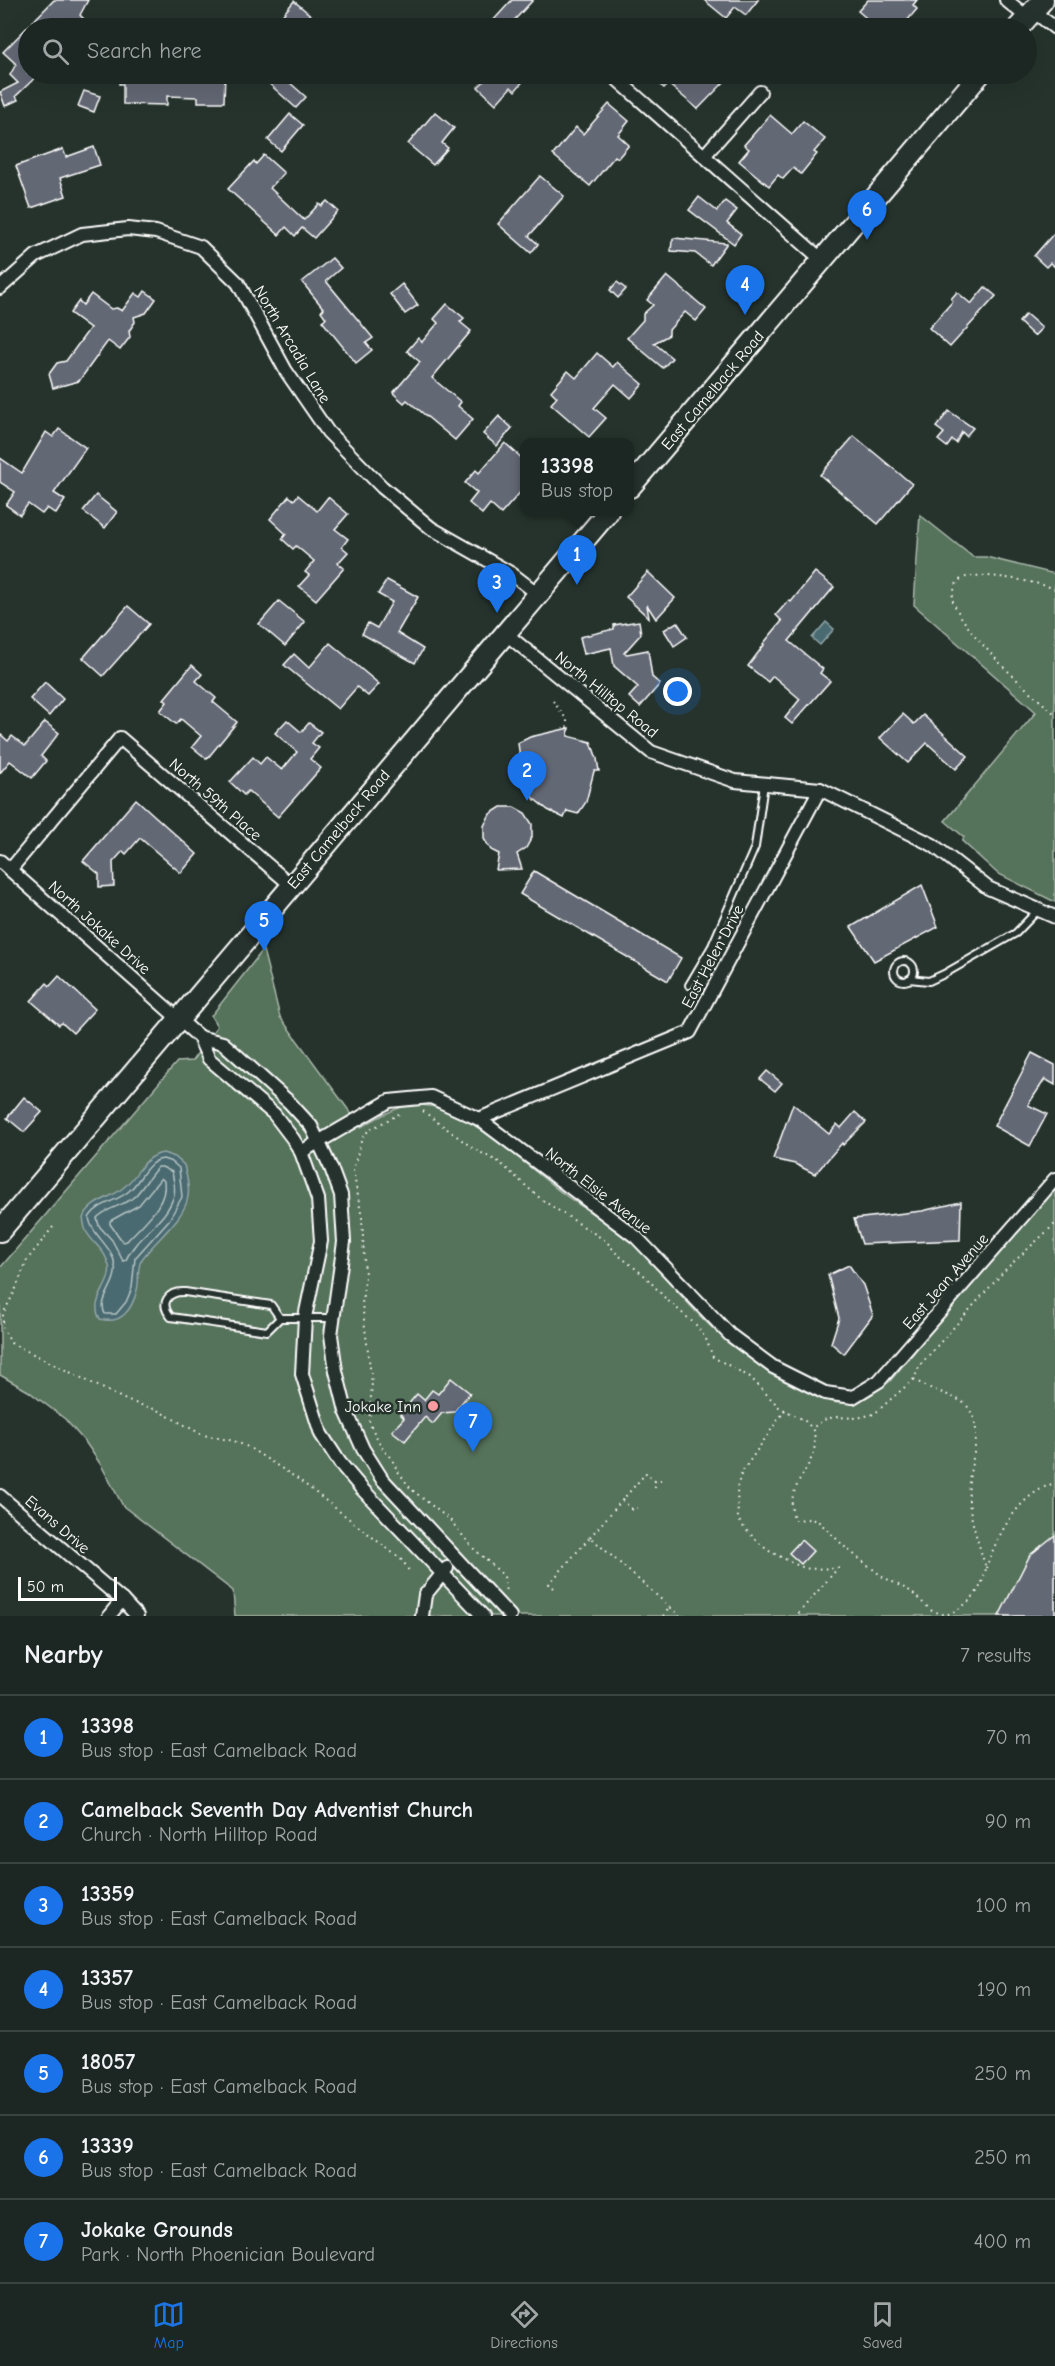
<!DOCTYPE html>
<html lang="en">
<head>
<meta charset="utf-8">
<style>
  body { margin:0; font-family:"Comic Neue",sans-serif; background:#252e2a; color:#f1f3f6 }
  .scale { position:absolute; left:18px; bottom:15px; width:99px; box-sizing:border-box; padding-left:6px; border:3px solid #fff; border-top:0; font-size:16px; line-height:21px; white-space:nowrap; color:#fff; -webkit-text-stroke:4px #26332d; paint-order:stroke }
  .you { position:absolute; left:678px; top:692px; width:21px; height:21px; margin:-15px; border:4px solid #fff; border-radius:50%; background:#1a73e8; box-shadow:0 0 0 9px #1a73e833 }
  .badge { display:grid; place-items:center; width:39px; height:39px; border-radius:50%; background:#1a73e8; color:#fff; font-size:20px; font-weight:700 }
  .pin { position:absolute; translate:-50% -50px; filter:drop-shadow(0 2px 3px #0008) }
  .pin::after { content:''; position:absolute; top:32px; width:21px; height:18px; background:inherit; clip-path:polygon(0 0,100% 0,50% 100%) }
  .popup { position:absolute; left:520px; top:438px; width:114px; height:78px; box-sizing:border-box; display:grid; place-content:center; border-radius:12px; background:#1c2622; filter:drop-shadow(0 2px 4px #0005); font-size:20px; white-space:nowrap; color:#a0a5a5 }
  .popup b { font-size:22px; color:#f1f3f6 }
  .popup::after { content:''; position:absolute; left:50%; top:100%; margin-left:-12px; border:12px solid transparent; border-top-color:#1c2622 }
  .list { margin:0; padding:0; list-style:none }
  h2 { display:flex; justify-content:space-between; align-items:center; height:78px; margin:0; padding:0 24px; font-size:26px }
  h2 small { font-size:20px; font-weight:400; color:#a0a5a5 }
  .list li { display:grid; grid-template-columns:39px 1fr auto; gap:18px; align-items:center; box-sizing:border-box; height:84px; padding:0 24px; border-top:2px solid #3a4340 }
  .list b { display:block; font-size:22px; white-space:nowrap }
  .list p { margin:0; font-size:20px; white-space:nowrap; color:#a0a5a5 }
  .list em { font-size:20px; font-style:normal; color:#a0a5a5 }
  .icon { flex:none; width:33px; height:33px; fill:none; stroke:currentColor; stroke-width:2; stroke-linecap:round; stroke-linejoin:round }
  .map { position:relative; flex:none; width:1055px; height:1616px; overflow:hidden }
  .search { position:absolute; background:#1c2622; box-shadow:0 6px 24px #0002; left:18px; right:18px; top:18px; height:66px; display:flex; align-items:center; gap:15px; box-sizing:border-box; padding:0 21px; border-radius:33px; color:#a0a5a5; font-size:22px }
  .sheet { height:666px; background:#1c2622 }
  nav { display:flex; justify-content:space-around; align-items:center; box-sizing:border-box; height:84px; border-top:2px solid #3a4340; background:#1c2622; font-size:16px; color:#a0a5a5 }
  nav a { display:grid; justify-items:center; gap:3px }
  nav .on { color:#1a73e8 }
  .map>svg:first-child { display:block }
  .green { fill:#55725a; stroke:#aab8ac; stroke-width:1.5 }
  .water { fill:#496a6f; stroke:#92a6a9; stroke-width:1.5 }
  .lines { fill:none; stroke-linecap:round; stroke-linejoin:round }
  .shore { stroke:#b6c3c5; stroke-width:1.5 }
  .building { fill:#636774; stroke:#fff; stroke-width:1.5 }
  .service-casing { stroke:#fff; stroke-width:10 }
  .minor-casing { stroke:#fff; stroke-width:16 }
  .primary-casing { stroke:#fff; stroke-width:24 }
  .path { stroke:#fff; stroke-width:2; stroke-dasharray:1.5 4.5; stroke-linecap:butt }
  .service { stroke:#26332d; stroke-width:6 }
  .minor { stroke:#26332d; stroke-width:12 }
  .primary { stroke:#26332d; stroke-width:20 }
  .poi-dot { fill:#ff9aa2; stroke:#26332d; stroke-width:2 }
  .labels { text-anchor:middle; stroke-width:5; stroke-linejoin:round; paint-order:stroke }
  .street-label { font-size:16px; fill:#fff; stroke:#26332d }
  .poi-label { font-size:16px; fill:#fff; stroke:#26332d; text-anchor:end }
</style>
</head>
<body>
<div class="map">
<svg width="1055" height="1616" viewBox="0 0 1055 1616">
  <rect width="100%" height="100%" fill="#26332d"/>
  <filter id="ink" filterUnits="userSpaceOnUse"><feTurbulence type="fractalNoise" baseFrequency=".0167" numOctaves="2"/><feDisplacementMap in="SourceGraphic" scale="12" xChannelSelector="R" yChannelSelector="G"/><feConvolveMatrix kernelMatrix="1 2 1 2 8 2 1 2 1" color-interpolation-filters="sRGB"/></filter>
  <g filter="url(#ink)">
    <g class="green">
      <polygon points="920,515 973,557 986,557 1055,574 1055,902 997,873 962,841 964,837 945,821 1036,712 914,605"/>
      <path d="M 263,950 L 280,1017 L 361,1127 C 380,1117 398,1104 420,1105 C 467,1106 528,1168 565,1195 C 588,1212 614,1225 635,1245 C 666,1276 692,1312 726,1340 C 749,1359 774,1374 799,1387 C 815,1396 835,1407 855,1402 C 867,1399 880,1389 890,1381 L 975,1279 L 1055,1187 L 1055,1616 L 235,1616 L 233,1591 L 123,1506 L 101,1465 L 86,1443 L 65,1419 L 28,1391 L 0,1375 L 0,1268 L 177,1062 L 192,1061 L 217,1026 L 211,1016 Z"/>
    </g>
    <g class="water">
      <polygon points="826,622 834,629 820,645 812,638"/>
      <path d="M 163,1153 L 175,1157 L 184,1165 C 186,1174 190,1186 188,1196 C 186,1218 154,1241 142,1259 C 136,1267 140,1280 137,1290 C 132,1310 121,1325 100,1319 C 88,1300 113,1285 109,1266 C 106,1250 92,1243 86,1231 C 84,1227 84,1222 83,1218 C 92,1199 110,1200 124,1187 C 139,1175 142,1157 163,1153 Z"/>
    </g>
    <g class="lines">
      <g class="shore">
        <path d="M 163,1159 L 172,1162 L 179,1168 L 182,1197 L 169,1220 L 135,1258 L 132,1288 L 126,1302 L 116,1314 L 105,1314 C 97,1299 118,1284 115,1266 C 113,1246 92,1236 89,1218 C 97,1203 117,1202 129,1191 C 141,1181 146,1161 163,1159 Z"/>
        <path d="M 158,1167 L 162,1167 L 172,1172 C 173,1178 176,1188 174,1195 C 167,1222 136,1235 126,1260 L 123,1261 L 112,1240 L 99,1226 L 97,1218 C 106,1208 123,1206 134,1197 C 143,1188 149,1176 158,1167 Z"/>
        <path d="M 161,1178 L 164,1181 C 168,1205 142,1224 127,1241 L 123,1242 L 110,1224 L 110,1221 L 139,1205 Z"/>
      </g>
    </g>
    <g class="building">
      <polygon points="54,0 88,0 80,15 85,20 80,28 28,28 28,74 39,74 16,96 18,100 5,106 0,92 18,83 10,75 16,64 3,52"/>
      <polygon points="512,0 533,0 507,28 496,28 490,24"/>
      <polygon points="704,0 758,0 746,15 735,7 726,18"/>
      <polygon points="868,0 917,0 913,5 917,9 901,28 878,28 858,11"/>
      <polygon points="294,1 314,18 311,23 317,28 294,28 281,17"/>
      <polygon points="120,74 148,74 148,76 172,77 172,74 225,74 224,102 198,102 198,97 167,96 167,105 123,104 123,84 119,84"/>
      <polygon points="271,74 280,74 306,97 296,108 265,80"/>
      <polygon points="492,74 519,74 525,79 515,91 511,87 496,104 478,87"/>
      <polygon points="646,74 732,74 698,109 668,84 664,88"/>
      <polygon points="84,91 100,96 94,112 78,106"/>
      <polygon points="609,104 629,121 618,135 629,145 618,158 615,156 590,186 553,155 576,127 583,134"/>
      <polygon points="435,112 454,128 442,143 448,148 433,165 408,144"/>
      <polygon points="290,114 303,125 281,151 268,140"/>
      <polygon points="770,115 792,134 803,121 825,139 814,152 817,154 801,174 793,168 783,179 778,175 769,186 739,161 749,149 744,145"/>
      <polygon points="94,147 100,165 60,178 66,196 31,208 16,166 63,149 66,157"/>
      <polygon points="264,155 284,173 270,188 304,220 319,204 322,206 327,201 338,211 314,238 302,228 295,236 286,227 279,235 228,189 254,161 256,164"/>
      <polygon points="540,176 564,196 529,236 538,244 531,253 498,224"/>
      <polygon points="699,197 717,211 725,201 737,210 727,223 741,234 734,244 689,210"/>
      <polygon points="1055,232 1055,267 1050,263 1046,267 1034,256"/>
      <polygon points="674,238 727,243 711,265 695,253 671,251 672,241"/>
      <polygon points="332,258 341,268 326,281 373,338 366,343 372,350 356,363 322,321 326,318 321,311 324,309 302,282"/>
      <polygon points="667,276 706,309 696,321 685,312 669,330 669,335 654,343 672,358 663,368 627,338 643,320 643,314 653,305 647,300"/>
      <polygon points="617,282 626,289 618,298 610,290"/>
      <polygon points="402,284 418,305 405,314 390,294"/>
      <polygon points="985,287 996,296 950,347 929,328 953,301 951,299 957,292 971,304"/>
      <polygon points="145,291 156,299 146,313 134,317 135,322 129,331 130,337 120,350 108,341 79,381 53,388 49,374 57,363 66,361 90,328 70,313 79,301 83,305 91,294 111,309 117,308 122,311 135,293 141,297"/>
      <polygon points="447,304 464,318 460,322 471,331 432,378 461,402 458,406 473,419 455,440 407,400 404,403 393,393 420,362 407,351 418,338 422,342 438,323 434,319"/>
      <polygon points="1026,314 1042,328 1034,336 1019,322"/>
      <polygon points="597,353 613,367 617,362 643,384 631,398 615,384 594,408 606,418 589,437 551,404 557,397 551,391 568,371 576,378"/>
      <polygon points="949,411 973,428 966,436 962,432 956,443 952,440 947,447 938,440 944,433 936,427"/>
      <polygon points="499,416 512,428 497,446 483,434"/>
      <polygon points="59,429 86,448 54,493 65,500 56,514 47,508 42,514 28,504 20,515 6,505 15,492 0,482 0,458 22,473 46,432 53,437"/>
      <polygon points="854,436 912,484 878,524 820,475"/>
      <polygon points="505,443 525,461 525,487 501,514 490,504 482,514 469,503 477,493 465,483 476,470 479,473"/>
      <polygon points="96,495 117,512 105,528 83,511"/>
      <polygon points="298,495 317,511 328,497 348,514 335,529 348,539 342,547 348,552 338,563 344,568 316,600 299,586 309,575 305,572 314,561 296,546 293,549 282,539 286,534 270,519 289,496 294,500"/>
      <polygon points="648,572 675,598 656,619 647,605 649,618 626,597"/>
      <polygon points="815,572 834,587 789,641 823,669 820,673 830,681 792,724 785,718 800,699 773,676 768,682 748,666 764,645 763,644 782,621 776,615 789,600 791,602"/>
      <polygon points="387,580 418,597 397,633 423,649 415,663 362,634 368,623 377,628 392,602 378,594"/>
      <polygon points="279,601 305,622 285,646 259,624"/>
      <polygon points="128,606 149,624 103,676 83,658"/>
      <polygon points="639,621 641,634 624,653 627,654 648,650 652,677 660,684 640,707 629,697 638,687 614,666 611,648 584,654 580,637 614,629 614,625"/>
      <polygon points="677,622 687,637 674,646 664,630"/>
      <polygon points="330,643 379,684 368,696 357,687 338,709 284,665 294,654 309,668"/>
      <polygon points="192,665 202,674 196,681 216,698 213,702 237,722 207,759 192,747 201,736 181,719 176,724 160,711 167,702 164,699"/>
      <polygon points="45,682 63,699 49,716 30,699"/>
      <polygon points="903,714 914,724 923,715 968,756 956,769 927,743 908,763 880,738"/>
      <polygon points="287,720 301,732 309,723 321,732 312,743 319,748 310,759 321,768 278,817 248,791 244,795 230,782 253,757 260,764 266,757 282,770 297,752 275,733"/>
      <polygon points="45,722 59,733 41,756 46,761 32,778 10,761 0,773 0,734 8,741 12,736 25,746"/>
      <polygon points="569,728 568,736 591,742 597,759 599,771 594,771 586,802 578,814 567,811 564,818 548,810 533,798 519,778 513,759 520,758 518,743 530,737"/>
      <polygon points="136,799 197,854 181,873 140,838 126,854 123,851 113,862 114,886 99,887 99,874 83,861"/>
      <polygon points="501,807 514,807 525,813 532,824 532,837 526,848 517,854 522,869 496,870 499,854 491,850 484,839 484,826 490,814"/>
      <polygon points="534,871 681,958 668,981 520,894"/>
      <polygon points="922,885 938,927 874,961 851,927"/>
      <polygon points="59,976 95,1009 73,1033 62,1023 59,1025 31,1001 47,983 50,986"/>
      <polygon points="1032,1053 1055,1065 1055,1085 1045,1079 1028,1105 1047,1114 1030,1146 994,1126"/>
      <polygon points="767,1071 782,1083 775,1091 760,1079"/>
      <polygon points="24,1097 42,1112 24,1132 7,1118"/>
      <polygon points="793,1104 829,1134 837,1124 841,1128 855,1112 866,1122 843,1145 842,1143 815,1174 795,1164 773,1159"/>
      <polygon points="961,1202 960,1240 862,1244 854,1219 922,1211"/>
      <polygon points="849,1265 863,1285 873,1315 844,1354 831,1343 839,1318 828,1275"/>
      <polygon points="451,1378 470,1393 454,1412 442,1413 433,1424 425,1417 405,1441 392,1431 404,1418 400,1414 417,1394 424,1400 432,1390 438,1394"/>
      <polygon points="1055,1535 1055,1616 999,1616 1030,1555"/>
      <polygon points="801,1540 813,1551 801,1564 789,1553"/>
    </g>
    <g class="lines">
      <g class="service-casing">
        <g id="service">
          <circle cx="904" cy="971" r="10"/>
          <polyline points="909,979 929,981 944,974 1016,933 1038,910"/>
          <polyline points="689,985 712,946 755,847 764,784"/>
          <path d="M 280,1318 L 267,1331 L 171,1317 C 159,1303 168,1291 185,1292 L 271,1305 L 280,1318 L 332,1318"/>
        </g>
      </g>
      <g class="minor-casing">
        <g id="minor">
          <polyline points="1006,0 1028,18"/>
          <polyline points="1033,11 1055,28"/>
          <polyline points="611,74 822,260"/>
          <polyline points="704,156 760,92"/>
          <polyline points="0,288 36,256 82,234 128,229 156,232 201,247 238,283 286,371 328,432 382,487 431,528 512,574 538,594"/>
          <polyline points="505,633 651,752 735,781 820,789 933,845 988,888 1055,917"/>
          <polyline points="0,861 199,1037 209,1059 274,1114 293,1139 301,1152 318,1199 321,1241 305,1317 302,1374 321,1434 340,1463 362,1489 483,1616"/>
          <polyline points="10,870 120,738 291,885"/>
          <polyline points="199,1037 223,1043 289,1102 311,1126 331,1168 341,1195 344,1242 331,1335 336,1371 346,1411 363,1449 382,1479 510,1616"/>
          <polyline points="479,1119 690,1032 820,789"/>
          <polyline points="301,1152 389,1101 431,1097 479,1119 636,1237 730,1335 773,1367 825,1393 853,1397 879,1381 1055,1179"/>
          <polyline points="0,1496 122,1600 137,1616"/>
          <polyline points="109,1616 122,1600"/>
          <polyline points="422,1616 425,1595 447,1568"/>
        </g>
      </g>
      <g class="primary-casing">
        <g id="primary">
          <polyline points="1018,28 1043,0"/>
          <polyline points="630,487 980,74"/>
          <polyline points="0,1231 608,512"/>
        </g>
      </g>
      <g class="path">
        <path d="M 1055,589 C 1039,582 979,571 963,578 C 955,581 954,591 952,598 C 961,631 1027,690 1055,714"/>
        <polyline points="553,701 567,720 567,728"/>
        <polyline points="423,1111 474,1149 499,1162 542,1200 606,1241 617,1254 645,1276 665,1298 696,1325 706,1339 713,1357 750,1377 779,1407 804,1420 812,1428"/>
        <polyline points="399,1114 369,1130 362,1138 353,1170 362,1218 365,1276 362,1304 372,1383 369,1423 384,1451 391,1457 397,1470 411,1489 450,1520 473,1548 504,1576 506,1593"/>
        <polyline points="53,1227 27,1260 15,1291 3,1314 3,1328 11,1343 128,1401 155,1409 203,1435 234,1441 248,1447 298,1479 403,1561 409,1571"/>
        <path d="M 914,1379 C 929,1391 957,1395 967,1406 C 985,1428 971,1457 969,1482 C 966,1510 978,1541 986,1568 C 982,1592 968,1606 946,1615 L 932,1611 L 910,1591 L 883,1577 L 847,1549 L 818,1521 L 810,1519 L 795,1520 C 779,1485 827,1463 812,1428 L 826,1419 L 835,1417 L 857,1418 L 874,1414 L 914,1379 L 920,1365 L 1006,1269 L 1055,1224"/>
        <polyline points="785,1410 742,1472 737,1487 738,1519 745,1529 767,1550 799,1566 809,1569 838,1568 796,1616"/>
        <polyline points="655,1488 655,1481"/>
        <polyline points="622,1500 632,1509 637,1508"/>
        <polyline points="632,1509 632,1515"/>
        <polyline points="590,1537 646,1473 655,1481 661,1480"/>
        <path d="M 986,1568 C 998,1534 1018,1494 1055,1483"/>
        <polyline points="554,1588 549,1584 590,1537 670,1607"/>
        <polyline points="663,1616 670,1607 680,1616"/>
      </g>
      <use href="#service" class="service"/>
      <use href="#minor" class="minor"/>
      <use href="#primary" class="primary"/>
    </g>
  </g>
  <circle class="poi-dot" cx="433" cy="1406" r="6"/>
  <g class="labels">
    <g class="street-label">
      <text transform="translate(293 344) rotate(59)" y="6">North Arcadia Lane</text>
      <text transform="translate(712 390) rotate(-50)" y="6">East Camelback Road</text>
      <text transform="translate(607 694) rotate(39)" y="6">North Hilltop Road</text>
      <text transform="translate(216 799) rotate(41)" y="6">North 59th Place</text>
      <text transform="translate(338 829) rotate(-50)" y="6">East Camelback Road</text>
      <text transform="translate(100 927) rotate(42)" y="6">North Jokake Drive</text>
      <text transform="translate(712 956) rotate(-62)" y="6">East Helen Drive</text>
      <text transform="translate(599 1190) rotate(38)" y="6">North Elsie Avenue</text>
      <text transform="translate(945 1281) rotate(-49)" y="6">East Jean Avenue</text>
      <text transform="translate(58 1524) rotate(41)" y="6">Evans Drive</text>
    </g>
    <g class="poi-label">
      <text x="421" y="1412">Jokake Inn</text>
    </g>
  </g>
</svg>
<div class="scale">50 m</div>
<div class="you"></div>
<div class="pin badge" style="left:577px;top:585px">1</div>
<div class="popup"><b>13398</b>Bus stop</div>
<div class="pin badge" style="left:527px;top:801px">2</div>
<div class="pin badge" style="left:497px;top:613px">3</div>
<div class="pin badge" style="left:745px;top:315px">4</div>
<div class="pin badge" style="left:264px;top:951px">5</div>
<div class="pin badge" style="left:867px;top:240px">6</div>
<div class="pin badge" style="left:473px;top:1452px">7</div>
<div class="search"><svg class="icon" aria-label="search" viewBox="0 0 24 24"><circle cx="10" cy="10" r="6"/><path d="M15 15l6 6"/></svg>Search here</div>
</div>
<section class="sheet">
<h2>Nearby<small>7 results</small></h2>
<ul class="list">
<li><span class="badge">1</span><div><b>13398</b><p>Bus stop · East Camelback Road</p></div><em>70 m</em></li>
<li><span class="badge">2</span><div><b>Camelback Seventh Day Adventist Church</b><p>Church · North Hilltop Road</p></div><em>90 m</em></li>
<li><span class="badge">3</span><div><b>13359</b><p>Bus stop · East Camelback Road</p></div><em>100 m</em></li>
<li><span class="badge">4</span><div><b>13357</b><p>Bus stop · East Camelback Road</p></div><em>190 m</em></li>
<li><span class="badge">5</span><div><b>18057</b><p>Bus stop · East Camelback Road</p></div><em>250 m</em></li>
<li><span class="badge">6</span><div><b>13339</b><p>Bus stop · East Camelback Road</p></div><em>250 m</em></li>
<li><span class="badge">7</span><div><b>Jokake Grounds</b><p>Park · North Phoenician Boulevard</p></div><em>400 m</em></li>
</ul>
</section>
<nav>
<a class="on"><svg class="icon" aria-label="map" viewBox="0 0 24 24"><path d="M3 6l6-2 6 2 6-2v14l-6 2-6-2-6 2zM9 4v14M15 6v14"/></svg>Map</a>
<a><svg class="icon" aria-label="directions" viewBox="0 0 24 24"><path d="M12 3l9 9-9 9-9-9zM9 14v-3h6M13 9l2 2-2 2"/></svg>Directions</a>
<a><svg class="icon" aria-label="saved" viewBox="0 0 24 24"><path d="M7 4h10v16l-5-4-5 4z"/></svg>Saved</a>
</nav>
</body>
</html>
